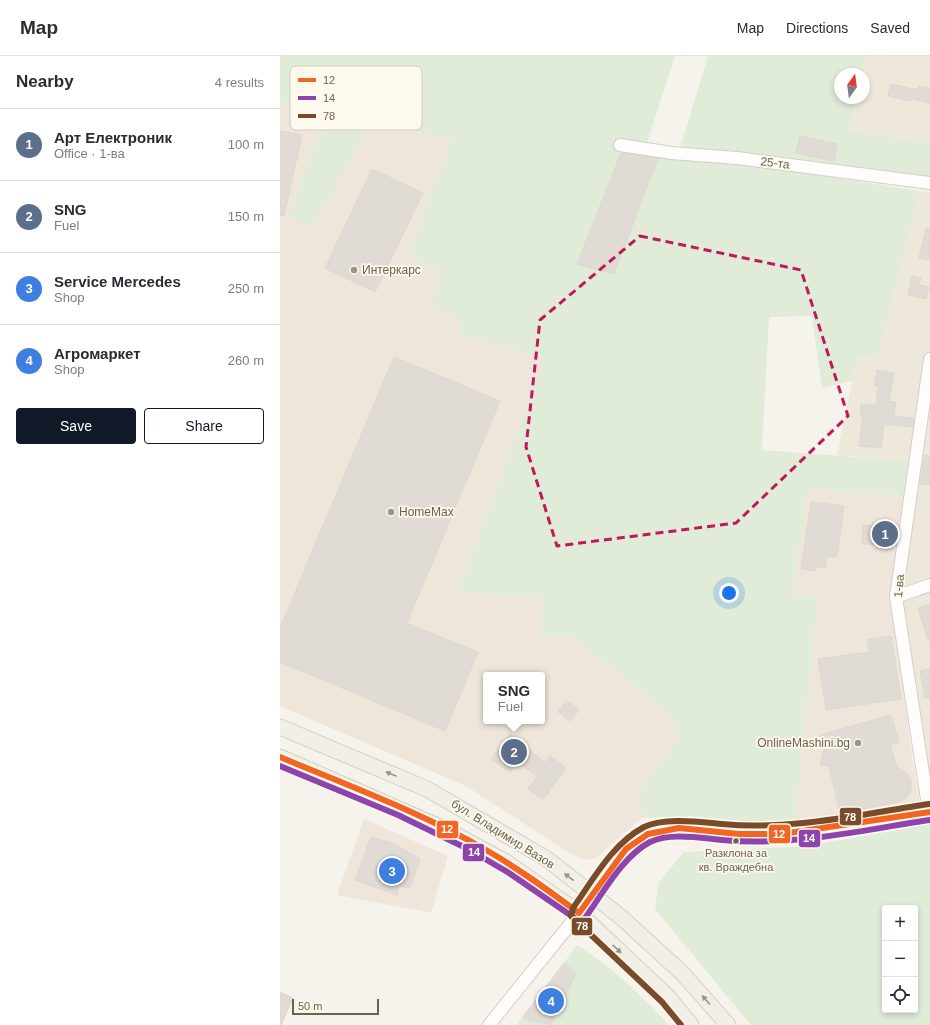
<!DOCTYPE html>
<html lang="en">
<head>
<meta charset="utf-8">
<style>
  body { margin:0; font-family:Helvetica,sans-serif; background:#f7f7f7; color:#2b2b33 }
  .controls { position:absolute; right:12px; bottom:12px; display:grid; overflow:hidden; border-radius:4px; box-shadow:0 2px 6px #0003 }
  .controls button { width:36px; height:36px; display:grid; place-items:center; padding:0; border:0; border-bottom:1px solid #e1e1e2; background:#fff; color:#2b2b33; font:20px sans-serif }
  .compass { position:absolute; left:554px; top:12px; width:36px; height:36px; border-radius:50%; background:#fff; box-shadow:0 2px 6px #0003; rotate:14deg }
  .scale { position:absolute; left:12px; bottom:10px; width:87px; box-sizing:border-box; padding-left:4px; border:2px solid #70614f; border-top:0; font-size:11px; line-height:14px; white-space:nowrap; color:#70614f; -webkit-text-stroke:3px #fdf9ed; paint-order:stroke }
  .you { position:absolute; left:449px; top:537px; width:14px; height:14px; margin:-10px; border:3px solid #fff; border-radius:50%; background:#1a73e8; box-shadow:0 0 0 6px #1a73e833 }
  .badge { display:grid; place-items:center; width:26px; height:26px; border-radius:50%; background:#111827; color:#fff; font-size:13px; font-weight:700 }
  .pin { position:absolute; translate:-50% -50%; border:2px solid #fff; box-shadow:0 1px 4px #0006 }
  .popup { position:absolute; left:203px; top:616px; width:62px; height:52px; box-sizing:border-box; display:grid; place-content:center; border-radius:4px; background:#fff; filter:drop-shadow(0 1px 3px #0005); font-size:13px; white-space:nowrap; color:#7c7c81 }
  .popup b { font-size:15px; color:#2b2b33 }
  .popup::after { content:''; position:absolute; left:50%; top:100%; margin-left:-8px; border:8px solid transparent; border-top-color:#fff }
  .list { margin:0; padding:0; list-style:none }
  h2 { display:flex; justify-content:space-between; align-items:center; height:52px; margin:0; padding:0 16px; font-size:17px }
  h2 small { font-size:13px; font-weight:400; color:#7c7c81 }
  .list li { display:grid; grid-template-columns:26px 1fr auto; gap:12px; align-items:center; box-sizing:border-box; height:72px; padding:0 16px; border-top:1px solid #e1e1e2 }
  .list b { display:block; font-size:15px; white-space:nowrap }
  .list p { margin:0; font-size:13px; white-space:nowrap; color:#7c7c81 }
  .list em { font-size:13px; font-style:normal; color:#7c7c81 }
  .actions { display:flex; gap:8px; padding:12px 16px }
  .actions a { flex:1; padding:9px 0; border:1px solid #111827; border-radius:4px; text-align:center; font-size:14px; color:#111827 }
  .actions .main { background:#111827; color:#fff }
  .icon { flex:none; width:22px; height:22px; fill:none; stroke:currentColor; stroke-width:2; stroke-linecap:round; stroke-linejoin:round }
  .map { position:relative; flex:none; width:650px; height:969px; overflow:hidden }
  header { display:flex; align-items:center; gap:24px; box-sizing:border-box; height:56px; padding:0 20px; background:#fff; border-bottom:1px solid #e1e1e2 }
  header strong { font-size:19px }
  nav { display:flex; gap:22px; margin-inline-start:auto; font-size:14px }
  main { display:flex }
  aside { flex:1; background:#fff }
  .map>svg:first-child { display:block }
  .residential { fill:#ede8da }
  .commercial { fill:#efe6db; fill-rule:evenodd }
  .green { fill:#e0ebd8; fill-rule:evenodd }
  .building { fill:#e0dbd4; stroke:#ddd8cf }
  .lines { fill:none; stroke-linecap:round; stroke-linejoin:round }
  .minor-casing { stroke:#d2cfc7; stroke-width:14 }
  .major-casing { stroke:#d3cfc7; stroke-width:17 }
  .minor { stroke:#fefdfc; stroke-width:12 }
  .major { stroke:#f1efe7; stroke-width:15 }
  .bus-1-casing { stroke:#fdf9ed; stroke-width:9 }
  .bus-2-casing { stroke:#fdf9ed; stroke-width:9 }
  .bus-3-casing { stroke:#fdf9ed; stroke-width:9 }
  .bus-1 { stroke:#f26522; stroke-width:6 }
  .bus-2 { stroke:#8e44ad; stroke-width:6 }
  .bus-3 { stroke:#7a4b2a; stroke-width:6 }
  .oneway { fill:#9d9384 }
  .marked { fill:none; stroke:#c2185b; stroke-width:3; stroke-dasharray:8 5; stroke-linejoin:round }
  .poi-dot { fill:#9f9486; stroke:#fdf9ed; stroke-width:1.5 }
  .bus-dot { fill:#70614f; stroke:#fdf9ed; stroke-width:1.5 }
  .labels { text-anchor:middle; stroke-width:3.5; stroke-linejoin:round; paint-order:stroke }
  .bus-label { font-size:11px; fill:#70614f; stroke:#fdf9ed }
  .street-label { font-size:12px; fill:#70614f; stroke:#fdf9ed }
  .poi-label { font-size:12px; fill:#70614f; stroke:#fdf9ed; text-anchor:start }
  .key { fill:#fdf9ed; stroke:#d3cbbe; stroke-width:1 }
  .key-label { font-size:11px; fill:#70614f }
  .line-badge { stroke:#fdf9ed; stroke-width:1.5 }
  .badge-label { font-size:11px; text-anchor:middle; font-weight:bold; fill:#fff }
</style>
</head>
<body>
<header>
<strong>Map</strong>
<nav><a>Map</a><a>Directions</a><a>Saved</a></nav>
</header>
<main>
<aside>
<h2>Nearby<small>4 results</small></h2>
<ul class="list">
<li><span class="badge" style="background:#5c6f8a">1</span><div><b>Арт Електроник</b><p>Office · 1-ва</p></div><em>100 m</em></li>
<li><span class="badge" style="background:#5c6f8a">2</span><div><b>SNG</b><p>Fuel</p></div><em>150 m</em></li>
<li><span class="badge" style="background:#3f7fe0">3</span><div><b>Service Mercedes</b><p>Shop</p></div><em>250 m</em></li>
<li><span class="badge" style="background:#3f7fe0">4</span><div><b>Агромаркет</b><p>Shop</p></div><em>260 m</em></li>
</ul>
<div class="actions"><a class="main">Save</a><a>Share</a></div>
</aside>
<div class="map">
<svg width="650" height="969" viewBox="0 0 650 969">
  <rect width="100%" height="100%" fill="#f5f3ec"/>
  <g class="residential">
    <polygon points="587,0 650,0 650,87 569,75 577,42 584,42 583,18"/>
    <polygon points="640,135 650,136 650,756 616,541 635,406 557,399 577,301 597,300"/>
  </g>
  <g class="commercial">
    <path d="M 0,45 L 49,54 L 7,161 L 33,170 L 90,67 L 173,82 L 129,201 L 163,216 L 181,264 L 218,289 L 265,302 L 178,536 L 265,542 L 260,578 L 293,581 L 392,660 L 400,681 L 359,736 L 362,762 L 316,802 L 306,804 L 294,800 L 186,730 L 0,650 ZM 206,619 L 262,619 L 262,665 L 206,665 Z"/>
    <polygon points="528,431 575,438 625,439 611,540 632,701 640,747 515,766 538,540 512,541"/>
    <polygon points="84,763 168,800 151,857 57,839"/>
  </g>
  <g class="green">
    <polygon points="0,0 395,0 367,87 342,94 297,208 334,218 379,100 464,108 640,135 597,301 577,301 572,325 542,332 532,260 489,261 482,394 628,405 625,439 575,438 528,431 512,540 538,540 515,766 467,766 408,760 362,762 359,736 400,681 392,660 293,581 260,578 265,542 178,536 265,302 178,278 181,263 151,250 163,216 129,201 172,82 90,67 33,171 7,161 49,54 0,45"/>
    <polygon points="428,0 587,0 583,18 560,18 560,42 577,42 569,75 650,87 650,127 400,93"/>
    <path d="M 650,768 L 650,969 L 471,969 L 375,853 L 379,826 L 404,796 L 528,790 ZM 605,852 L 635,852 L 635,954 L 605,954 Z"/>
    <path d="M 297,889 C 331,911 362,939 389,969 L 271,969 L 296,917 L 284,907 Z"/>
    <polygon points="242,962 268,969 237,969"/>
  </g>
  <g class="building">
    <polygon points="78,24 99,29 96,42 75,37"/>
    <polygon points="611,28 638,34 639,30 650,32 650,47 632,43 631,45 608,40"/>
    <polygon points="0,75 22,79 4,160 0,160"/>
    <polygon points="520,80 557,88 554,105 516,97"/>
    <polygon points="341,97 378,102 334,218 297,208"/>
    <polygon points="92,113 143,137 95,236 45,212"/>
    <polygon points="646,172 650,172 649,204 639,202"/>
    <polygon points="632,220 641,222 639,229 649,231 646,243 628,239"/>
    <polygon points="114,301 220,345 127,567 198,596 165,675 0,606 0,572"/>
    <polygon points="597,314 614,317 609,345 616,346 614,360 634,362 633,371 604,368 601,392 579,390 583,358 580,358 581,348 596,349 598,330 594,329"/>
    <polygon points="645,399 650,400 650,429 640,428"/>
    <polygon points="531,446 564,450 557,501 547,500 545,512 536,511 536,515 521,513"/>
    <polygon points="592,467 612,468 610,489 582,488 583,469 592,470"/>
    <polygon points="650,548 650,584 648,584 638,552"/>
    <polygon points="611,580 621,643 546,654 538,603 589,596 587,584"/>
    <polygon points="650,613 650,642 645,642 640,615"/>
    <polygon points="287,645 299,654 290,665 278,656"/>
    <polygon points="611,659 619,686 610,689 617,711 625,716 631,723 631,734 627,741 619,746 560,757 549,710 540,709 544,693 540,679"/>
    <polygon points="230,678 265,707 270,700 286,712 263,744 248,733 257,720 237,706 230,716 211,703"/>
    <polygon points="91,781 112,787 140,803 130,832 119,830 117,839 75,824"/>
    <polygon points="284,907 296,917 271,969 242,962"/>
    <polygon points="0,936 13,942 1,969 0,969"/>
  </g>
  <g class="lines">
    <g class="minor-casing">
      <g id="minor">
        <polyline points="340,89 392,97 457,102 650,127"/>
        <polyline points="616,541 650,529"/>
        <polyline points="649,756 616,541 650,303"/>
        <polyline points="209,969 299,857 346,793 368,778 399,772 459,778 502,778 650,756"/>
      </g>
    </g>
    <g class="major-casing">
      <g id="major">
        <polyline points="0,671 147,733 267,803 342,862 403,918 448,969"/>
        <polyline points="0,701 167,774 226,806 299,857 388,941 411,969"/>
      </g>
    </g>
    <use href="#minor" class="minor"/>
    <use href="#major" class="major"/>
    <g class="bus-1-casing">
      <path id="bus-1" d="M 0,701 C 69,730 140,756 206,794 C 238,812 269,835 299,857 L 346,793 L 368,778 L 399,772 L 459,778 L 502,778 L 650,756"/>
    </g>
    <g class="bus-2-casing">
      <path id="bus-2" d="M 0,710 L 118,759 L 188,793 L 229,817 L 299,865 L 305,862 C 323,837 343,800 370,786 C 390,776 421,782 442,784 C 511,791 582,774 650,764"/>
    </g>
    <g class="bus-3-casing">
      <path id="bus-3" d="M 401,969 L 382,946 L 291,860 L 293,852 C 313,824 332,788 364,771 C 384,761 420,766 442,768 C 511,775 581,758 649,748"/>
    </g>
    <use href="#bus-1" class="bus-1"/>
    <use href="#bus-2" class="bus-2"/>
    <use href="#bus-3" class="bus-3"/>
  </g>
  <defs><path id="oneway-solid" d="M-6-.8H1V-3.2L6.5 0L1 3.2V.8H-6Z"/></defs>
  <g class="oneway">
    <use href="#oneway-solid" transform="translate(111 718) rotate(-157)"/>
    <use href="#oneway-solid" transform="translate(289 821) rotate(-142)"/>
    <use href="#oneway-solid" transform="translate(337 893) rotate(43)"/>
    <use href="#oneway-solid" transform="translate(426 944) rotate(-131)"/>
  </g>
  <path class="marked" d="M 360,180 L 521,214 L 568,360 L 456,467 L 277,490 L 246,391 L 260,264 Z"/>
  <g class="poi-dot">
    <circle cx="74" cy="214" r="4"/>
    <circle cx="111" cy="456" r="4"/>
    <circle cx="578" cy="687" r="4"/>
  </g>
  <circle class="bus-dot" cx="456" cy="785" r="3.5"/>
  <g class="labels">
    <g class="bus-label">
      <text x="456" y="801">Разклона за<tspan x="456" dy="14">кв. Враждебна</tspan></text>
    </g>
    <g class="street-label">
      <text transform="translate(495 107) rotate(7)" y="4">25-та</text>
      <text transform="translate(619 530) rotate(-85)" y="4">1-ва</text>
      <text transform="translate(223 778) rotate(32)" y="4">бул. Владимир Вазов</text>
    </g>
    <g class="poi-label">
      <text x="82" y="218">Интеркарс</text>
      <text x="119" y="460">HomeMax</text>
      <text x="570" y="691" text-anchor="end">ОnlineMashini.bg</text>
    </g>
  </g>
  <rect x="10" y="10" width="132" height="64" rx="6" class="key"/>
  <rect x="18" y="22" width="18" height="4" fill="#f26522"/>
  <rect x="18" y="40" width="18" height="4" fill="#8e44ad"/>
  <rect x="18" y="58" width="18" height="4" fill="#7a4b2a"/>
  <g class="key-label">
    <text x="43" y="28">12</text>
    <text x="43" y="46">14</text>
    <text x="43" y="64">78</text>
  </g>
  <g class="line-badge">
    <rect x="559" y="751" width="23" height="19" rx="4" fill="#7a4b2a"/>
    <rect x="156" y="764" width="23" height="19" rx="4" fill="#f26522"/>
    <rect x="488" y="768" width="23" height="20" rx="4" fill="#f26522"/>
    <rect x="518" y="773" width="23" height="19" rx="4" fill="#8e44ad"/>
    <rect x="182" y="787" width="23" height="19" rx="4" fill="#8e44ad"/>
    <rect x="291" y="861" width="22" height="19" rx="4" fill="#7a4b2a"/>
  </g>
  <g class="badge-label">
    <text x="570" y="765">78</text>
    <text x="167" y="777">12</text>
    <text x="499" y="782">12</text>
    <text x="529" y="786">14</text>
    <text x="194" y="800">14</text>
    <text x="302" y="874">78</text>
  </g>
</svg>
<div class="controls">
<button>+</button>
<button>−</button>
<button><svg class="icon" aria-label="locate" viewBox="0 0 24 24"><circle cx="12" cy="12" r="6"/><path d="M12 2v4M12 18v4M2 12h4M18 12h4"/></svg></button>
</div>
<svg class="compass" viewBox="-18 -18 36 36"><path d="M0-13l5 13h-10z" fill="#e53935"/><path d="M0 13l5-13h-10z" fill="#7c7c81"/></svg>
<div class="scale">50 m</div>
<div class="you"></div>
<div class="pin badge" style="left:605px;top:478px;background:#5c6f8a">1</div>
<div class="pin badge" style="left:234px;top:696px;background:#5c6f8a">2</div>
<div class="popup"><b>SNG</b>Fuel</div>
<div class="pin badge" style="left:112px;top:815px;background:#3f7fe0">3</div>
<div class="pin badge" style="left:271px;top:945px;background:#3f7fe0">4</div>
</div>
</main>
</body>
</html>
